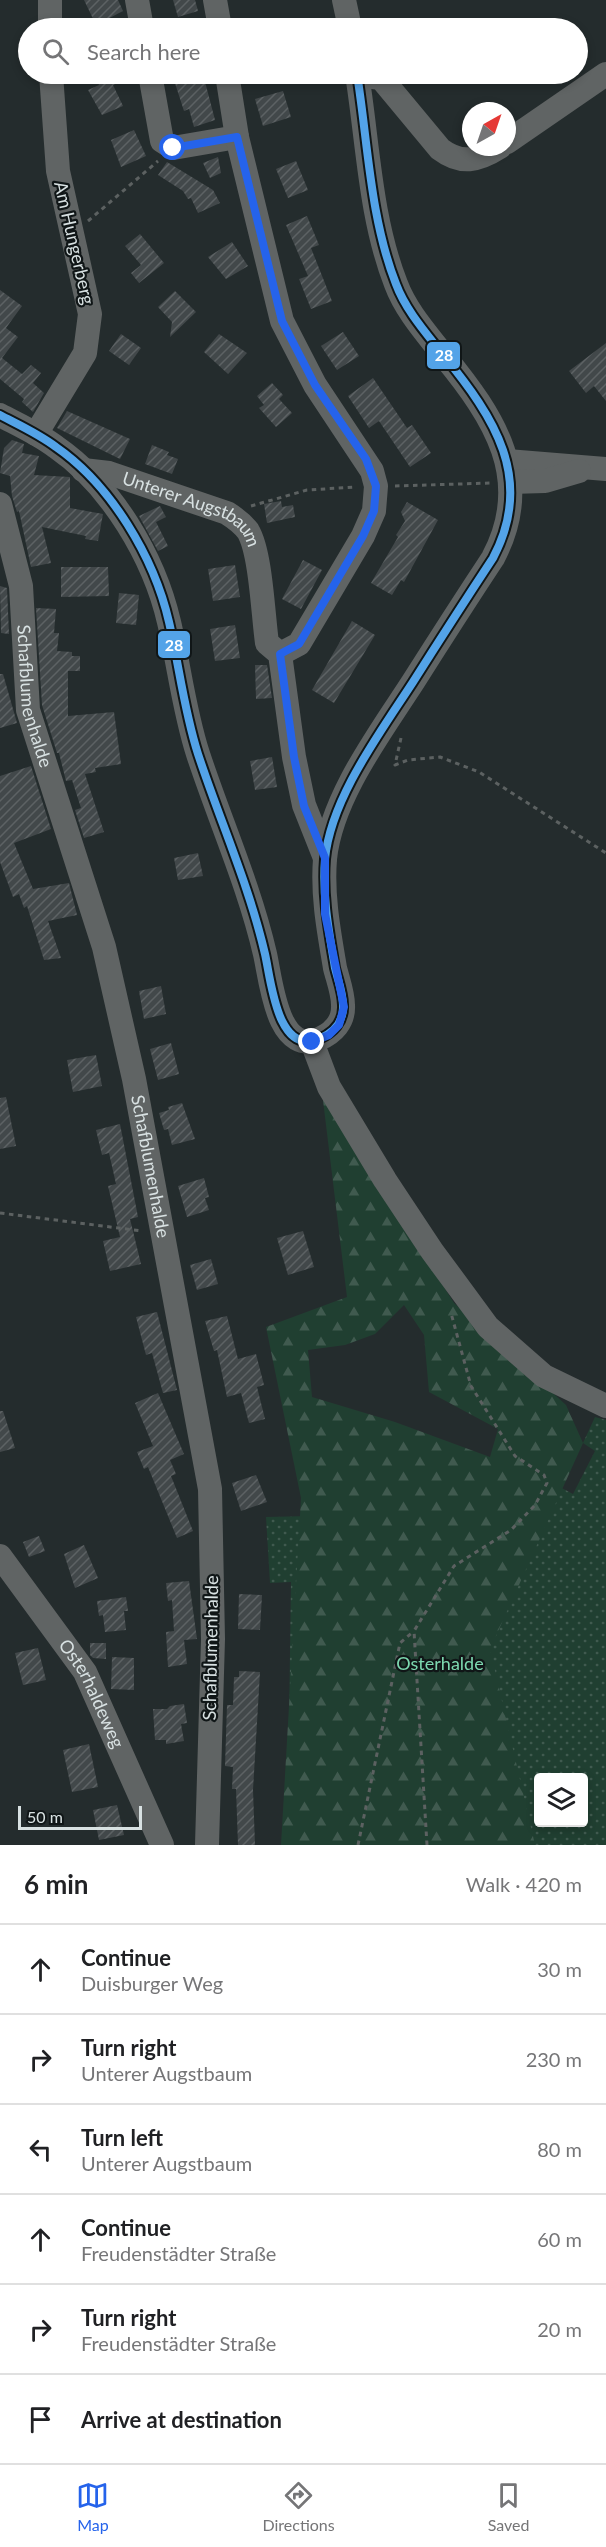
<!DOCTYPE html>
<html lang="en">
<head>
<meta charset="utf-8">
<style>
  body { margin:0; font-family:Lato,sans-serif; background:#f6f6f6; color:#202124 }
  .controls { position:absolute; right:18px; bottom:18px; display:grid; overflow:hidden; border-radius:6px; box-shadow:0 3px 9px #0003 }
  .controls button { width:54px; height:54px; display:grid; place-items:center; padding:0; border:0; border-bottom:2px solid #e0e0e0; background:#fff; color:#202124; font:30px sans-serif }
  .compass { position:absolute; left:462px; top:102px; width:54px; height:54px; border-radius:50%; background:#fff; box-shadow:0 3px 9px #0003; rotate:40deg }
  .scale { position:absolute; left:18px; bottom:15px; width:124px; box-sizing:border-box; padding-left:6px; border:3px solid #d8e1e2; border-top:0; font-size:16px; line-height:21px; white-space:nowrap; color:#d8e1e2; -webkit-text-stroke:4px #101617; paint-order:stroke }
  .stop { position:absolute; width:18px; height:18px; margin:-14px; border:4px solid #2563eb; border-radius:50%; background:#fff }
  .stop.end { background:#2563eb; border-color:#fff; box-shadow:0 2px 6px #0008 }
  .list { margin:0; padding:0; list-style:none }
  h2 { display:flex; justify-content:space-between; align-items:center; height:78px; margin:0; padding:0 24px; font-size:26px }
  h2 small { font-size:20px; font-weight:400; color:#757577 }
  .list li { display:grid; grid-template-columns:39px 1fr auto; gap:18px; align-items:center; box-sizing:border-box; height:90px; padding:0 24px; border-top:2px solid #e0e0e0 }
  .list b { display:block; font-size:22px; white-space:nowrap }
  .list p { margin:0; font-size:20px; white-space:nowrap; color:#757577 }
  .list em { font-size:20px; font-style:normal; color:#757577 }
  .icon { flex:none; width:33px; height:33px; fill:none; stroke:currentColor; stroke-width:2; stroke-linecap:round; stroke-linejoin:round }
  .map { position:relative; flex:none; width:606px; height:1845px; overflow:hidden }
  .search { position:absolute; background:#fff; box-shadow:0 3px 9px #0003; left:18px; right:18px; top:18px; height:66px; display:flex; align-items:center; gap:15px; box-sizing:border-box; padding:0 21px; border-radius:33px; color:#757577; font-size:22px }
  .sheet { height:618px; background:#fff }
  nav { display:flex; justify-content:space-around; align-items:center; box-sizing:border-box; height:84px; border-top:2px solid #e0e0e0; background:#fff; font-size:16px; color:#757577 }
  nav a { display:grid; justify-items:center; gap:3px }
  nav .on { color:#2563eb }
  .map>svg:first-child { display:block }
  .grass { fill:url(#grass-dots); fill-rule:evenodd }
  .forest { fill:url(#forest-firs); fill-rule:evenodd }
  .building { fill:url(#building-hatch) }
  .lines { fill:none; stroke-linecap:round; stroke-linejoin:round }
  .path { stroke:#5c6161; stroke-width:3; stroke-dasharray:4.5 4.5; stroke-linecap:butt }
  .minor { stroke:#606464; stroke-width:24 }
  .bus-1-casing { stroke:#101617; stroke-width:12 }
  .bus-1 { stroke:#53a3e8; stroke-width:8 }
  .route { stroke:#2563eb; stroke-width:8 }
  .labels { text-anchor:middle; stroke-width:4.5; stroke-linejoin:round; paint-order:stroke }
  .street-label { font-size:18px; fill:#d8e1e2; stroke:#101617 }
  .park-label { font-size:18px; fill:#7dd9b0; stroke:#101617 }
  .line-badge { stroke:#101617; stroke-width:2 }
  .badge-label { font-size:16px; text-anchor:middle; font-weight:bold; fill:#fff }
</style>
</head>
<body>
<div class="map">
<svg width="606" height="1845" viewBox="0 0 606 1845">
  <defs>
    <pattern id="grass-dots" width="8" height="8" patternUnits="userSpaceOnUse" patternTransform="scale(1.5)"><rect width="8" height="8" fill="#203f31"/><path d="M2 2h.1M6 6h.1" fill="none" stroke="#405a4f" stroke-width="1.8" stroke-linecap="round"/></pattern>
    <pattern id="forest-firs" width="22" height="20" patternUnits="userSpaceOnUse" patternTransform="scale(1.5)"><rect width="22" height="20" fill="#203f31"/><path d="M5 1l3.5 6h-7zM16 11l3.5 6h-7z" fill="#405a4f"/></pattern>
    <pattern id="building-hatch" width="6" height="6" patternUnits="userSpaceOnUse" patternTransform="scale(1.5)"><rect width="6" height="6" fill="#42484a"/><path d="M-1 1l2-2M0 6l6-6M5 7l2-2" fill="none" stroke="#5d6264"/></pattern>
  </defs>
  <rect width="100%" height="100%" fill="#242c2d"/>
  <path class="grass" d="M 595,1417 L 606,1420 L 606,1845 L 347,1845 L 288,1793 L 291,1582 L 270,1583 L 266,1517 L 488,1512 L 556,1485 L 573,1494 L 595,1451 L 583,1443 ZM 538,1778 L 584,1778 L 584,1822 L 538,1822 Z"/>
  <path class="forest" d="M 322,1092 L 454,1303 L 566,1405 L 583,1443 L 490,1649 L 535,1845 L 281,1845 L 301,1498 L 266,1327 L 347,1297 ZM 404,1305 L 424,1335 L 429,1392 L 498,1429 L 490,1457 L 395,1422 L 312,1397 L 308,1350 L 345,1345 L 375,1334 Z"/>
  <g class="building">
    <polygon points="84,0 118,0 123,11 96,25"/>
    <polygon points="173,0 195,0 198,11 178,17"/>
    <polygon points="94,74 136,74 113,85 123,106 102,115 88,90 99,85"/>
    <polygon points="172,74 203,74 215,120 194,127 189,109 184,111"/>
    <polygon points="283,91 291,117 263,126 255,99"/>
    <polygon points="134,130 146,156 121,167 111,140"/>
    <polygon points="218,157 221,173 210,178 203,163"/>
    <polygon points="296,161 308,190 288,198 276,169"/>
    <polygon points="167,162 213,190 220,203 198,213 191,198 188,199 183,191 158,175"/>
    <polygon points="307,216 319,245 311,248 332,301 311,309 299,279 308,276 286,225"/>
    <polygon points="140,234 164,263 139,283 131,273 141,265 125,246"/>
    <polygon points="232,242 248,266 226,279 208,257"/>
    <polygon points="0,290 22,306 6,328 18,337 2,358 22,374 31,365 41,373 33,383 44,393 33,412 22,402 24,399 0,379"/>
    <polygon points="175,291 196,312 170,337 172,322 158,307"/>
    <polygon points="343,332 359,356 337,370 321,346"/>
    <polygon points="121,334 141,348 129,365 109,351"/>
    <polygon points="219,334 247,353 228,374 204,352"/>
    <polygon points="606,343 606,401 594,386 586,393 569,371"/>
    <polygon points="373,378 407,428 412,425 431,453 410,467 379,421 369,428 348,396"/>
    <polygon points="272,383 283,395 279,399 292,413 276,427 259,408 264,405 257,396"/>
    <polygon points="67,411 130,439 120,459 57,428"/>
    <polygon points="12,440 24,444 22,453 39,456 34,475 70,477 70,508 103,514 98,541 85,539 86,536 42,527 51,563 31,567 19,511 17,512 12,496 10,476 0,473 4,448"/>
    <polygon points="152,445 169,452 167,455 178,459 172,474 145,464"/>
    <polygon points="281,501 282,507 293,505 295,517 267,523 264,504"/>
    <polygon points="407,502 438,520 404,582 401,580 392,595 371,583 398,537 396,535 405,521 401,512"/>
    <polygon points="160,506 166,517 156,522 168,546 158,551 139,516"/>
    <polygon points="303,560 322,570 301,609 282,599"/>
    <polygon points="235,565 240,597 213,601 208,569"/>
    <polygon points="61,567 108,567 109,596 61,597"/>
    <polygon points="0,586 7,588 9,634 1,633"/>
    <polygon points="119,593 139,595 136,625 116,623"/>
    <polygon points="36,608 56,609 54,633 59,633 57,651 72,652 72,656 80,656 80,671 68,671 68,716 114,712 121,764 95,768 96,772 85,774 104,832 84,838 75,810 81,808 72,780 66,781 59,753 57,753 42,705"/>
    <polygon points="352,621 375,635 334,703 312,690"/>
    <polygon points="235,625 240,658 215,661 210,629"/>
    <polygon points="255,665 267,665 272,698 256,699"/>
    <polygon points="0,674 3,674 17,723 0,728"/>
    <polygon points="272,757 277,787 255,790 250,761"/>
    <polygon points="31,766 51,829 14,843 33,889 69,883 77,915 48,921 61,958 44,960 27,906 24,908 19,894 13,897 0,862 0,776"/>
    <polygon points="198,853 203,876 178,880 174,858"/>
    <polygon points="161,986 166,1014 144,1019 139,991"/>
    <polygon points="171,1043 179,1074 158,1080 150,1049"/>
    <polygon points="96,1055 102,1086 73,1092 67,1060"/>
    <polygon points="6,1097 16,1146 0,1149 0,1098"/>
    <polygon points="182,1103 195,1139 172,1145 168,1129 164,1130 159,1113 169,1110 168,1107"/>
    <polygon points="120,1124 138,1217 130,1219 141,1264 110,1271 103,1241 120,1237 108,1186 116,1184 109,1153 102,1155 96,1130"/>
    <polygon points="204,1178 209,1197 205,1198 209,1210 187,1217 178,1186"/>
    <polygon points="303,1231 314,1267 288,1275 277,1238"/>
    <polygon points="211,1259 218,1284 197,1290 190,1265"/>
    <polygon points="157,1312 177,1390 163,1393 152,1353 146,1355 136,1317"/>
    <polygon points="227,1316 238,1359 256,1354 264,1385 257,1387 265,1419 249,1423 241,1393 227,1397 217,1350 214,1351 205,1321"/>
    <polygon points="158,1393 184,1454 170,1460 176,1474 171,1476 193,1531 177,1538 148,1467 144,1469 137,1452 153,1446 135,1403"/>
    <polygon points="0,1411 3,1411 15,1448 0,1452"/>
    <polygon points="256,1475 267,1502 241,1511 232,1483"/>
    <polygon points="39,1536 45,1551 29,1557 23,1542"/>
    <polygon points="84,1545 98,1578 75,1588 64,1554"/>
    <polygon points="189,1581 197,1639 184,1640 187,1664 168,1667 166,1632 174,1631 172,1600 168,1601 166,1583"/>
    <polygon points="239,1594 262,1595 260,1630 238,1629"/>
    <polygon points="126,1597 128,1611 124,1611 126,1630 105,1632 103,1615 99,1616 97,1601"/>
    <polygon points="90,1643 106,1643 106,1659 93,1658 90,1655"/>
    <polygon points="38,1648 46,1680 23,1685 15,1653"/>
    <polygon points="112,1657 134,1658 134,1690 111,1689"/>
    <polygon points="239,1671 260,1672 253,1790 255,1845 238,1845 236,1789 232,1789 233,1767 225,1766 227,1705 233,1705 234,1677 239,1677"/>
    <polygon points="184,1704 187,1723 181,1724 184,1741 166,1744 166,1740 155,1740 153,1709 167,1709 170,1706"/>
    <polygon points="89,1744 98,1787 72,1792 63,1750"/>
    <polygon points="117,1805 124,1835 99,1840 93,1810"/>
  </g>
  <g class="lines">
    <g class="path">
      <polyline points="88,221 158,161"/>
      <polyline points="395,486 491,483"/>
      <polyline points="251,506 307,490 356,487"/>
      <polyline points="401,738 395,765 408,760 440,757 479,772 606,853"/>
      <polyline points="0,1213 142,1231"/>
      <polyline points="358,1845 400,1643 414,1631"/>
      <polyline points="427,1845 414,1631 454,1566 511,1530 535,1505 547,1483 544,1475 515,1456 471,1386 451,1313"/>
    </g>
    <g class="minor">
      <polyline points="137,0 142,28"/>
      <polyline points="215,0 220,28"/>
      <polyline points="344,0 350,28"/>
      <polyline points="50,28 50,0"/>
      <polyline points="150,74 162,141 173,148 237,137"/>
      <polyline points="227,74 237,137 282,321 315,385 372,471 376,486 374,511 363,536 299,644 280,654"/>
      <path d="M 357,75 L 381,78 L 440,149 C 461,165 478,161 500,147"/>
      <polyline points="507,142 606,74"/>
      <path d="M 0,415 C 19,425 39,434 56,447 C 111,485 154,557 169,622 C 179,665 184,711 198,754 C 220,821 249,885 265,954 C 271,980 277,1056 319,1039 C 333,1033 344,1022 343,1005 C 343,993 338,980 335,968 C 329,932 322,896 325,859 C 331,798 380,733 413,682 C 439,641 466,599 493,558 C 535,479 494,417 444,356 C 427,334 406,311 396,284 C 370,218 368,143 357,74"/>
      <polyline points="36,434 85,353 90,314 58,171 51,74"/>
      <polyline points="507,461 606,469"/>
      <path id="s1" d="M 83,470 L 109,473 L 227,513 C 235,518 242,523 248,531 C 261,553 263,615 267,643 L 280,654 L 294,757 L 304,805 L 325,858"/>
      <polyline points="510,482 545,481 579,471"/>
      <path id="s2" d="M 0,504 L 21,586 L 28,710 L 104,947 L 134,1079 L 210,1489 L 213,1639 L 207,1845"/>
      <polyline points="312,1042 329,1087 385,1180 432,1251 488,1327 544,1376 606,1406"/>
      <path id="s3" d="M 0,1556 L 85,1672 L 162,1845"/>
    </g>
    <g class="bus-1-casing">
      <path id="bus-1" d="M 0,415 C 19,425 39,434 56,447 C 111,485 154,557 169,622 C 179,665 184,711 198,754 C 220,821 249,885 265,954 C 271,980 277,1056 319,1039 C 333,1033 344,1022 343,1005 C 343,993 338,980 335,968 C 329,932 322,896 325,859 C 331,798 380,733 413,682 C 439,641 466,599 493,558 C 535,479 494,417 444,356 C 427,334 406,311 396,284 C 370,218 368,143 357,74"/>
    </g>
    <use href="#bus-1" class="bus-1"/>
  </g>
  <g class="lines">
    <polyline class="route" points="173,148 237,137 282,321 315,385 366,459 376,486 374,511 363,536 299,644 280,654 294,757 304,806 325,858 325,914 344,1007 339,1025 329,1035 312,1042"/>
  </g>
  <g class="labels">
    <g class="street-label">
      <text transform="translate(74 243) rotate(77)" y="6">Am Hungerberg</text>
      <text dy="6" stroke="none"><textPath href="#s1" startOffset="118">Unterer Augstbaum</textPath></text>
      <text dy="6" stroke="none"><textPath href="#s2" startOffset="196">Schafblumenhalde</textPath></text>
      <text dy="6" stroke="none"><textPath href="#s2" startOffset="682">Schafblumenhalde</textPath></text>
      <text transform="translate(211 1648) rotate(-89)" y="6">Schafblumenhalde</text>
      <text dy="6" stroke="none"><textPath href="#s3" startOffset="166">Osterhaldeweg</textPath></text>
    </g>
    <g class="park-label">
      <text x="440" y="1670">Osterhalde</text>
    </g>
  </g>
  <g class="line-badge">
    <rect x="426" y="341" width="35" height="29" rx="6" fill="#53a3e8"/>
    <rect x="157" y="630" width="34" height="29" rx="6" fill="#53a3e8"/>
  </g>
  <g class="badge-label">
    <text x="444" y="361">28</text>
    <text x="174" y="651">28</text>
  </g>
</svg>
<div class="controls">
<button><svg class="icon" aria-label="layers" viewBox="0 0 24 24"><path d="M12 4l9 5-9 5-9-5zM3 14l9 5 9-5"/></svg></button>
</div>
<svg class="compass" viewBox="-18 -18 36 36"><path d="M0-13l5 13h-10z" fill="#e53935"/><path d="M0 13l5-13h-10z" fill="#757577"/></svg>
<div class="scale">50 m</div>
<div class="stop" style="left:173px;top:148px"></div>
<div class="stop end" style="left:312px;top:1042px"></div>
<div class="search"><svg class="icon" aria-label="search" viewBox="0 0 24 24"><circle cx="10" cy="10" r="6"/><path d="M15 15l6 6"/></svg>Search here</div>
</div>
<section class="sheet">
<h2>6 min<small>Walk · 420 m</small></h2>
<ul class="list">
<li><svg class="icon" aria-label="ahead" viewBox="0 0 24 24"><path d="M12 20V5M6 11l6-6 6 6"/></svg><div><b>Continue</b><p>Duisburger Weg</p></div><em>30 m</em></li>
<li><svg class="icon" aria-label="right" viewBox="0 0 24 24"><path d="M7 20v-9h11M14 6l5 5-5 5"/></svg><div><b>Turn right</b><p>Unterer Augstbaum</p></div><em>230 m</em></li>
<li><svg class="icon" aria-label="left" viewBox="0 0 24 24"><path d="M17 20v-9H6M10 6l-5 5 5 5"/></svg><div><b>Turn left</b><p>Unterer Augstbaum</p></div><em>80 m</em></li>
<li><svg class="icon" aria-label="ahead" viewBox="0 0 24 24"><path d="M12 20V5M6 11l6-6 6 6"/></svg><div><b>Continue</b><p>Freudenstädter Straße</p></div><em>60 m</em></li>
<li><svg class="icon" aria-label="right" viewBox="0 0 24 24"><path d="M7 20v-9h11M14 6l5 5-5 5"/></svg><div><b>Turn right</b><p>Freudenstädter Straße</p></div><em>20 m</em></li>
<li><svg class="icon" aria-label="arrive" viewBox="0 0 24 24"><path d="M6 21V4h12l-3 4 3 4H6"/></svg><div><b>Arrive at destination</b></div></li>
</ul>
</section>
<nav>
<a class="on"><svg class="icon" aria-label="map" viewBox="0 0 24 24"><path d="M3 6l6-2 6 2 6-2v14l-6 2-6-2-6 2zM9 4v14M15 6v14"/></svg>Map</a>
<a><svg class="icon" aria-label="directions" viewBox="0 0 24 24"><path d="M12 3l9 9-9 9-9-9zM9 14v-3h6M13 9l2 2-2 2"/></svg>Directions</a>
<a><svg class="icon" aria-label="saved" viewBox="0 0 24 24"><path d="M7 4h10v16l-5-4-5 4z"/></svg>Saved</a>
</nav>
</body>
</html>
